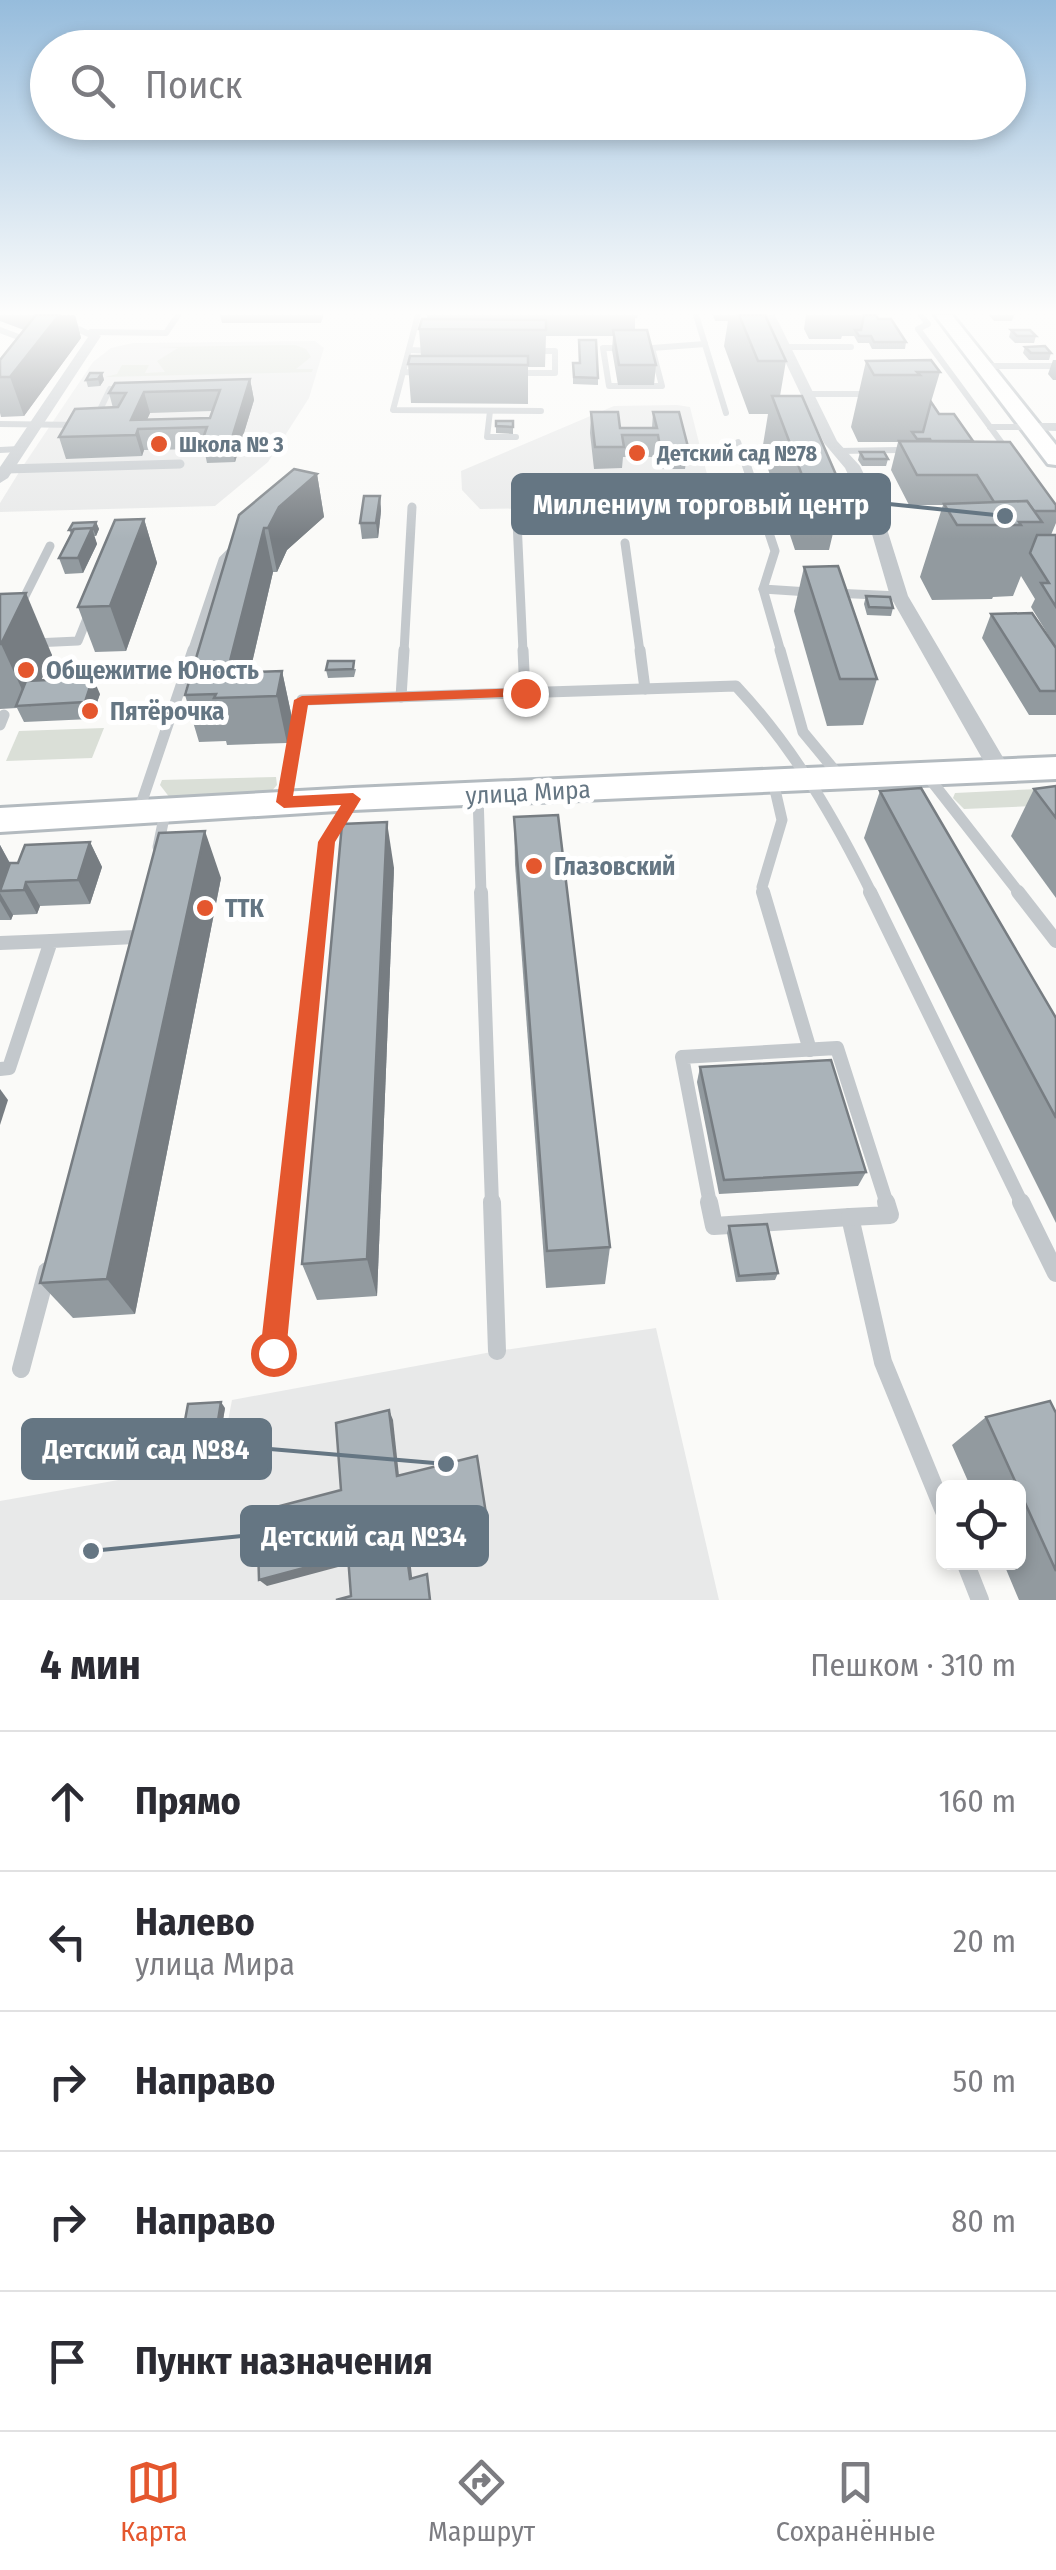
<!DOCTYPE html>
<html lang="ru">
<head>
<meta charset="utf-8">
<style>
  body { margin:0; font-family:"Fira Sans Condensed",sans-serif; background:#f2f2f3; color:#2b2b33 }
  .controls { position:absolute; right:30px; bottom:30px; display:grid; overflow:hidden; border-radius:15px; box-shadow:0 5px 15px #0003 }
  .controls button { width:90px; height:90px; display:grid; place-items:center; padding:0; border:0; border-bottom:2px solid #e1e1e2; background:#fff; color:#2b2b33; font:50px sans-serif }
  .stop { position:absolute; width:30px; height:30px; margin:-22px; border:8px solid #e4572e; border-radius:50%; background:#fff }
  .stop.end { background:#e4572e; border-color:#fff; box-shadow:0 2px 10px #0008 }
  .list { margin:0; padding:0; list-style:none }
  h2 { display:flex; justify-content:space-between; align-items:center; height:130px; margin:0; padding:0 40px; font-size:42px }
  h2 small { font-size:32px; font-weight:400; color:#7c7c81 }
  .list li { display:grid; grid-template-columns:65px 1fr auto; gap:30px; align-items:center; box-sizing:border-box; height:140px; padding:0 40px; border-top:2px solid #e1e1e2 }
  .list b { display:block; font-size:38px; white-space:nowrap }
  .list p { margin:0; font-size:32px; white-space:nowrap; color:#7c7c81 }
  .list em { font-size:32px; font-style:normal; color:#7c7c81 }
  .icon { flex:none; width:55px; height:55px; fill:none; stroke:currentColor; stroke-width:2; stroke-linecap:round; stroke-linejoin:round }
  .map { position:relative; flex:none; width:1056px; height:1600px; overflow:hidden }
  .search { position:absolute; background:#fff; box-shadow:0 5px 15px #0003; left:30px; right:30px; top:30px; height:110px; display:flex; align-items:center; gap:25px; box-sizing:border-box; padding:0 35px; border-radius:55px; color:#7c7c81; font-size:38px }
  .sheet { height:830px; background:#fff }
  nav { display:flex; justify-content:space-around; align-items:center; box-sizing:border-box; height:140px; border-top:2px solid #e1e1e2; background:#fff; font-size:28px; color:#7c7c81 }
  nav a { display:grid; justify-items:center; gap:5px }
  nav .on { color:#e4572e }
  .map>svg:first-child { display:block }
  .built { fill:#e8e9e9 }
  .green { fill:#dadfd7 }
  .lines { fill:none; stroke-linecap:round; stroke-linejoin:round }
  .secondary-casing { stroke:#b3babf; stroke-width:6 }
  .lane-far4 { stroke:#c3c8cc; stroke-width:6 }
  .lane-far3 { stroke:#c3c8cc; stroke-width:9 }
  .lane-far2 { stroke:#c3c8cc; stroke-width:11 }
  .lane-far1 { stroke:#c3c8cc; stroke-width:14 }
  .lane { stroke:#c3c8cc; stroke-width:18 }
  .street { fill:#c3c8cc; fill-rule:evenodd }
  .secondary { fill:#fff; fill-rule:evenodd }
  .wall { fill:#929a9f; fill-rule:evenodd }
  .shaded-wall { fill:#777d82 }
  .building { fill:#aab3b9; stroke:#777d82; stroke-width:2.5; fill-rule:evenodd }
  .route { fill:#e4572e }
  .poi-dot { fill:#e4572e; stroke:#fff; stroke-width:4 }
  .labels { text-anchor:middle; stroke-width:10; stroke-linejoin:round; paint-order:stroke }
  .far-poi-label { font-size:22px; font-weight:bold; fill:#657683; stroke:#fff; text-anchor:start }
  .poi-label { font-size:25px; font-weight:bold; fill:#657683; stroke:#fff; text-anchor:start }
  .street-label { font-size:25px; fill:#657683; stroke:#fff }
  .leader { fill:none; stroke:#657683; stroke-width:4 }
  .callout-dot { fill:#657683; stroke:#fff; stroke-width:4 }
  .callout { fill:#657683; stroke:#657683; stroke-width:4 }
  .callout-label { font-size:28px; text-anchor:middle; font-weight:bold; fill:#fff }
</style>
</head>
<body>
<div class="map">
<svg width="1056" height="1600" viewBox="0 0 1056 1600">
  <rect width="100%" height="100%" fill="#fafaf8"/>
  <g class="built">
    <polygon points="315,341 324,348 309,398 268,462 215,506 0,512 0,503 21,469 93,362 111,348 133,343"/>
    <polygon points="677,405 690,407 715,506 480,509 462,490 461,471 614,406"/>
    <polygon points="656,1328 719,1600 0,1600 0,1501 220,1462 232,1400 497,1351"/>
  </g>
  <g class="green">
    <polygon points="295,345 306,349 311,357 296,369 313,369 312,372 105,377 117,374 122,365 149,365 145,373 165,372 157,361 178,348 157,347"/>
    <polygon points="104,728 92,758 6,761 19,731"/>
    <polygon points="276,777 277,785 270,793 170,798 160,785 162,780"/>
    <polygon points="1038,789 1056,805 964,809 953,798 955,793"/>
  </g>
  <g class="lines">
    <g class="secondary-casing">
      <g id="secondary">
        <polygon points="935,315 952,315 1056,445 1056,465 1048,464"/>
        <polygon points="1056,757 1056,779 353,810 0,832 0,808 353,788"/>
      </g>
    </g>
    <g class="lane-far4">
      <polyline points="418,315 393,410 541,411"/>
      <polyline points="696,315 726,413"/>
      <polyline points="921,315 928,324 918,329 1010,454"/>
      <polyline points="0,330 29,341"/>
      <polyline points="91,332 166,333 178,315"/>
      <polyline points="784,347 851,347"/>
      <polygon points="603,348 652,348 662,386 609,386"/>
      <polyline points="652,348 705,344"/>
      <polyline points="409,350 435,351"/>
      <polyline points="984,366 1056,366"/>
      <polyline points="403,372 424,373"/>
      <polyline points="513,373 555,373 555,351 533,351"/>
      <polyline points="807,394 873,394"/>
      <polyline points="490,411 487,437 516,437"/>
      <polyline points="95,420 110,389"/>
      <polyline points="0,424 81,425"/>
      <polyline points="990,427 1031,427"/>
      <polyline points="738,442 745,464"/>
      <polyline points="0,450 19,449"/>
      <polyline points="839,451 899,450"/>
    </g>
    <g class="lane-far3">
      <polyline points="745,461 775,551 763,589 781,652"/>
      <polyline points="6,469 180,464"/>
      <polyline points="517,521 523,652"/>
      <polyline points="625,543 640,652"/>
      <polyline points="763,589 809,592"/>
      <polyline points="833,593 899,596"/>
      <polyline points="20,606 50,546"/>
      <polyline points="34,643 78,641 90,611"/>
      <polyline points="192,652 223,560 236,547"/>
      <polyline points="404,652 412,507"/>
    </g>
    <g class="lane-far2">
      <polyline points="523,650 525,693"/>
      <polyline points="640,650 645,689"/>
      <polyline points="780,650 803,732 841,778"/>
      <polyline points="401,697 404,650"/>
      <polyline points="0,725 4,715"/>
      <polyline points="926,774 1020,894"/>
      <polyline points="478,794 481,894"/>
      <path d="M 284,803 L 302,700 L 736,686 C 794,748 835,819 872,894"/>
      <polyline points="138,813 193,650"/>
      <polyline points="158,847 165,813"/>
      <polyline points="321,894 326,842 353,799"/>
      <polyline points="764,894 762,887 782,820 773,781"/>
    </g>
    <g class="lane-far1">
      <polyline points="481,892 492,1204"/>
      <polyline points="763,892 810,1050"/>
      <polyline points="870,892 1022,1204"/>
      <polyline points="1018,892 1056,941"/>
      <polyline points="0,943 51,941"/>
      <polyline points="0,1069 9,1068 51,941 135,937"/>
      <polyline points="288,1204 321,892"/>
      <polyline points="710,1204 682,1057 837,1048 887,1204"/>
    </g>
    <g class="lane">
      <polyline points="492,1202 497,1351"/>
      <polyline points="709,1202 714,1226 850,1217"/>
      <polyline points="1021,1202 1056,1273"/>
      <polyline points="850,1217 883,1362 944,1511"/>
      <polyline points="850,1217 890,1215 886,1202"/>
      <polyline points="273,1353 289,1202"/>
      <polyline points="21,1369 47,1271"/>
      <polyline points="965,1562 980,1600"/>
    </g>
    <g class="street">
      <polygon points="38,315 55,315 101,336 8,478 0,483 0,467 88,337"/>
      <polygon points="763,315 775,315 837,441 860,466 881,510 908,596 1011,771 1008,776 992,776 890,596 865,510 845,468 824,443"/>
      <polygon points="1031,423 1056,423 1056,431 1026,430 1026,424"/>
    </g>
    <use href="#secondary" class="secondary"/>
  </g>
  <g class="wall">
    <polygon points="0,315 75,315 81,338 24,416 1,417 0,413 0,360 24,330 0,321"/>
    <polygon points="220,315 323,315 323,317 321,323 222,323"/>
    <polygon points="427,315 638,315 637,318 635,318 635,330 656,365 654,385 618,385 612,350 613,336 546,336 545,367 528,367 528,404 411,403 408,364 421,356 419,329 427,319"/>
    <polygon points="713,315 765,315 786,361 780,396 843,491 829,550 795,550 762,451 768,414 749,414 724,346 728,321 715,321"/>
    <polygon points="806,315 876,315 906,342 905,349 872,349 869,343 858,343 854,336 842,336 841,339 809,339 804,329"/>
    <polygon points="989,315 1014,315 1012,321 994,321"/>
    <polygon points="1011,330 1036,336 1034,343 1015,343 1009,337"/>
    <polygon points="1025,347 1051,353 1049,360 1029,360 1023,353"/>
    <polygon points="1053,360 1056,360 1056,380 1053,380 1048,374"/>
    <polygon points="866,361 940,372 931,402 939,414 1056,505 1056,523 1051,535 1056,535 1056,715 1029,715 982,638 991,614 1055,646 1031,607 1035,599 1021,576 1013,596 993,597 992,599 932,600 920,577 943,505 909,505 891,470 898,442 858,442 851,427"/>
    <polygon points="573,363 598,378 598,385 573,384"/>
    <polygon points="102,373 104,380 100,386 88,387 86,380"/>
    <path d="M 250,379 L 254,400 L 235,462 L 207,463 L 204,449 L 144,450 L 142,456 L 66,459 L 59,437 L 113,408 L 109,393 ZM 212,411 L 210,418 L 147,419 L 150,413 Z"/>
    <polygon points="591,412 620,428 652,428 653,412 688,447 685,469 658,469 655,457 623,457 622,468 594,469 590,433"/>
    <polygon points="496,421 513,421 513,434 496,433"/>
    <polygon points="860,452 888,459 886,466 862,466 858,460"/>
    <polygon points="317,474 324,517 287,550 277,572 273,572 250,672 282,671 292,718 287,743 227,745 226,741 199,742 185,695 239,515"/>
    <polygon points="380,496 381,511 378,538 362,539 360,523"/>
    <polygon points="144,519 157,563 126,651 95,652 78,607"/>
    <polygon points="96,522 99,529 96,536 94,536 97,544 83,573 65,574 59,558 71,534 69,530"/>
    <polygon points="804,567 877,679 863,725 827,726 794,611"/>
    <polygon points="0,594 52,655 41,680 100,694 91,719 24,722 17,708 0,709"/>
    <polygon points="866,596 893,608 891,616 867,615 864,604"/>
    <polygon points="356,669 354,677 328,678 326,670"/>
    <polygon points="1056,786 1056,898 1011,836 1034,789"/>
    <polygon points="880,791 1056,1018 1056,1223 864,838"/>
    <polygon points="514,817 610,1247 605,1284 546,1288 515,864"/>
    <polygon points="90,842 102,867 90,904 40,906 37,914 13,915 11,920 0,920 0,845 10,863 18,863"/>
    <polygon points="394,868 377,1296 317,1300 302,1264"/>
    <polygon points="221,878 135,1314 73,1318 40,1283"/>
    <polygon points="700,1067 866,1172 858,1186 719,1194 697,1082"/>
    <polygon points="729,1226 778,1273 775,1280 736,1282 727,1233"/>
    <polygon points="225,1408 217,1456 184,1458 179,1453"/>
    <polygon points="1056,1413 1056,1600 1019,1600 1003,1562 1018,1562 1018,1488 971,1488 952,1445 986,1417"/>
  </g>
  <g class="shaded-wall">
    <polygon points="59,315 75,315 81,338 24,416 10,377"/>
    <polygon points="102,373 104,380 100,386 98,379"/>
    <polygon points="250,379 254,400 235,462 231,441"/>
    <polygon points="144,392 150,413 143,429 138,429 144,450 142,456 131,420"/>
    <polygon points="317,474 324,517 287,550 277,572 268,528 279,507"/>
    <polygon points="380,496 381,511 378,538 376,523"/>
    <polygon points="144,519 157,563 126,651 110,606"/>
    <polygon points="96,522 99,529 96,536 93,529"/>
    <polygon points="92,528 97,544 83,573 78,558"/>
    <polygon points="264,528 273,572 244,697 227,673"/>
    <polygon points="26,593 52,655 30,707 1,644"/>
    <polygon points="282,671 292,718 287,743 277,696"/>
    <polygon points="93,678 100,694 91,719 85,702"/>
    <polygon points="387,822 394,868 377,1296 367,1259"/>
    <polygon points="205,831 221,878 135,1314 107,1279"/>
    <polygon points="90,842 102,867 90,904 78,880"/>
    <polygon points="0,845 23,888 0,891"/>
    <polygon points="26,882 40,906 37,914 24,890"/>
    <polygon points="0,893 13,915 11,920 0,901"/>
    <polygon points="0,1089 8,1100 0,1125"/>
    <polygon points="221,1402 225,1408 217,1456 213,1451"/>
    <polygon points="389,1410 393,1420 400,1485 397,1476"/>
    <polygon points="487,1520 488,1528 409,1550 413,1585 410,1579 405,1542"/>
    <polygon points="348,1556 353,1563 267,1586 259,1580"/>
  </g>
  <g class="building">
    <polygon points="36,315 59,315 10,377 0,377 0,360"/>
    <polygon points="739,315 765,315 786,361 758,361"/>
    <polygon points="864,315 876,315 878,319 891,319 906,342 874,342 871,336 859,336 855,330 861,330"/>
    <polygon points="422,319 546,320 546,330 419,329"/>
    <polygon points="613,330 647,330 656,365 619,365"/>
    <polygon points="1011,330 1030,330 1036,336 1017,336"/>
    <polygon points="579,340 596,340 598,378 574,377 573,363 580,363"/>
    <polygon points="1045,346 1051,353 1031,353 1025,347"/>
    <polygon points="410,356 528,356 528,365 408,364"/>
    <polygon points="931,360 940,372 917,372 920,375 874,375 866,361"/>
    <polygon points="90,373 102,373 98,379 86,380"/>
    <path d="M 250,379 L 231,441 L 202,441 L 207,427 L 138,429 L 136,435 L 59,437 L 75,409 L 118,407 L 126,393 L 109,393 L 115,383 ZM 220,390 L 210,418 L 131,420 L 144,392 Z"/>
    <polygon points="772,396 802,396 843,491 808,491"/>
    <polygon points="931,402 939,414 954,414 973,441 931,441 930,439 917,439 912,432 923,432"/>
    <polygon points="591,412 618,412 620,428 657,428 653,412 679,412 688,447 660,447 658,435 622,435 624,447 595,447"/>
    <polygon points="496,421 513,421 513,427 496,426"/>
    <polygon points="899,441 1010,442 1056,505 1056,511 1034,511 1027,501 994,502 977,475 917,475"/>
    <polygon points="860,452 884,452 888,459 864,459"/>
    <polygon points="294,469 317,474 279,507 268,528 264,528 227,673 282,671 277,696 214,698 216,694 185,695 239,515"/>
    <polygon points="364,496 380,496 376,523 360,523"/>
    <polygon points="1027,501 1042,522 1019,522 1021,525 957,525 944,504"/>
    <polygon points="144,519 110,606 78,607 115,520"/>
    <polygon points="96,522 93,529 69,530 73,523"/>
    <polygon points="92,528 78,558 59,558 74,529"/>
    <polygon points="1037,535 1056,535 1056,607 1041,583 1049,583 1030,553"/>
    <polygon points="838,566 877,679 840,679 804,567"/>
    <polygon points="26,593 1,644 0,644 0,594"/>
    <polygon points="866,596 890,597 893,608 869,607"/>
    <polygon points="1032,613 1056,648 1056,691 1040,691 991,614"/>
    <polygon points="328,661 354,661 353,669 326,670"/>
    <polygon points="93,678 85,702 16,706 26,681"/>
    <polygon points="1056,786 1056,818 1034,789"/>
    <polygon points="921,788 1056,1018 1056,1118 880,791"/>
    <polygon points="558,815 610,1247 547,1251 514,817"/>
    <polygon points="387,822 367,1259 302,1264 342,824"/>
    <polygon points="205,831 107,1279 40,1283 159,833"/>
    <polygon points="90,842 78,880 26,882 24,890 0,891 10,863 18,863 25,845"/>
    <polygon points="831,1060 866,1172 724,1180 700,1067"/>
    <polygon points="767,1224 778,1273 739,1276 729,1226"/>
    <polygon points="1050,1401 1056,1413 1056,1571 986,1417"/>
    <polygon points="221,1402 213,1451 179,1453 188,1404"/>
    <polygon points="389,1410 397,1476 477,1456 487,1520 405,1542 410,1579 427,1574 430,1600 336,1600 351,1596 348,1556 259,1580 257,1512 341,1490 336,1423"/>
  </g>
  <linearGradient id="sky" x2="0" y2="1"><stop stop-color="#96bcdc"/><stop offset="0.58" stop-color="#fdfdfc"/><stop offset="1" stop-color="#fdfdfc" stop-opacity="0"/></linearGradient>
  <rect width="1056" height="539" fill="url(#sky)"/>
  <polygon class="route" points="525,688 530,690 530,696 308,705 293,796 353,793 361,799 335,842 286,1353 282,1362 273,1366 264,1362 260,1353 318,842 341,805 284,808 276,802 294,700 302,696"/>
  <g class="poi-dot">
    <circle cx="159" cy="444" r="10"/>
    <circle cx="637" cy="453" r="10"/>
    <circle cx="26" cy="670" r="10"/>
    <circle cx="90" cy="711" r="10"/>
    <circle cx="534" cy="866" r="10"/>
    <circle cx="205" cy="908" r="10"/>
  </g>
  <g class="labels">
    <g class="far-poi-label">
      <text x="179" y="452">Школа № 3</text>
      <text x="657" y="461">Детский сад №78</text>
    </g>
    <g class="poi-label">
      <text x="46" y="679">Общежитие Юность</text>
      <text x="110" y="720">Пятёрочка</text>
      <text x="554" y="875">Глазовский</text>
      <text x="225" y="917">ТТК</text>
    </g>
    <g class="street-label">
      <text transform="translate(528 792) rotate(-3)" y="9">улица Мира</text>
    </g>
  </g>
  <path class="leader" d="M1005 516L889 504M446 1464L270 1449M91 1551L242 1536"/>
  <g class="callout-dot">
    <circle cx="1005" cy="516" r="10"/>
    <circle cx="446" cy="1464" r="10"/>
    <circle cx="91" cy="1551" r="10"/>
  </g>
  <g class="callout">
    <rect x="513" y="475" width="376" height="58" rx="10"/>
    <rect x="23" y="1420" width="247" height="58" rx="10"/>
    <rect x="242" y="1507" width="245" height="58" rx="10"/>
  </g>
  <g class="callout-label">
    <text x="701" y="514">Миллениум торговый центр</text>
    <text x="146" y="1459">Детский сад №84</text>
    <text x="364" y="1546">Детский сад №34</text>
  </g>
</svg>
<div class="controls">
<button><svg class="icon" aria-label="locate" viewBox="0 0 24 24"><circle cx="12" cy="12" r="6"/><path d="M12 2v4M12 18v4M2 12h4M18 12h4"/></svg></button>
</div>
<div class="stop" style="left:273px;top:1353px"></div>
<div class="stop end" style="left:525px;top:693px"></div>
<div class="search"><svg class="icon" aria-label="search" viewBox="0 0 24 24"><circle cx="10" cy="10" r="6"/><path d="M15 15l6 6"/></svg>Поиск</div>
</div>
<section class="sheet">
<h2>4 мин<small>Пешком · 310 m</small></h2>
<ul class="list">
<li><svg class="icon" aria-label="ahead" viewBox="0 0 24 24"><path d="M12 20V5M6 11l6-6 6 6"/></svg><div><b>Прямо</b></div><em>160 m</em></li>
<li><svg class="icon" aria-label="left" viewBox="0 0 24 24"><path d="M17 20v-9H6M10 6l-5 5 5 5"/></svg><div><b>Налево</b><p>улица Мира</p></div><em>20 m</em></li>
<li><svg class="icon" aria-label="right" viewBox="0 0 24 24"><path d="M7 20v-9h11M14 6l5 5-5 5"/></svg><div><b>Направо</b></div><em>50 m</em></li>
<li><svg class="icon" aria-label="right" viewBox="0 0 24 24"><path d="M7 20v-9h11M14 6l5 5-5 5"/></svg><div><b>Направо</b></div><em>80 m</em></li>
<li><svg class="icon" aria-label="arrive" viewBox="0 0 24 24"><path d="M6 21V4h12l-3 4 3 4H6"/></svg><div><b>Пункт назначения</b></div></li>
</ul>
</section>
<nav>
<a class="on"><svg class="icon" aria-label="map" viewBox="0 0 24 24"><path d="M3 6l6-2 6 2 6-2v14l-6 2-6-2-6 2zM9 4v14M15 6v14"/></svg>Карта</a>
<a><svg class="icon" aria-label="directions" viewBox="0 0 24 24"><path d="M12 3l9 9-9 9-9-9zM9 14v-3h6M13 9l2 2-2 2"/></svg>Маршрут</a>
<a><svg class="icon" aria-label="saved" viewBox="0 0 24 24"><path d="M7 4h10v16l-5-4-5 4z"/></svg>Сохранённые</a>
</nav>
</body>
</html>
